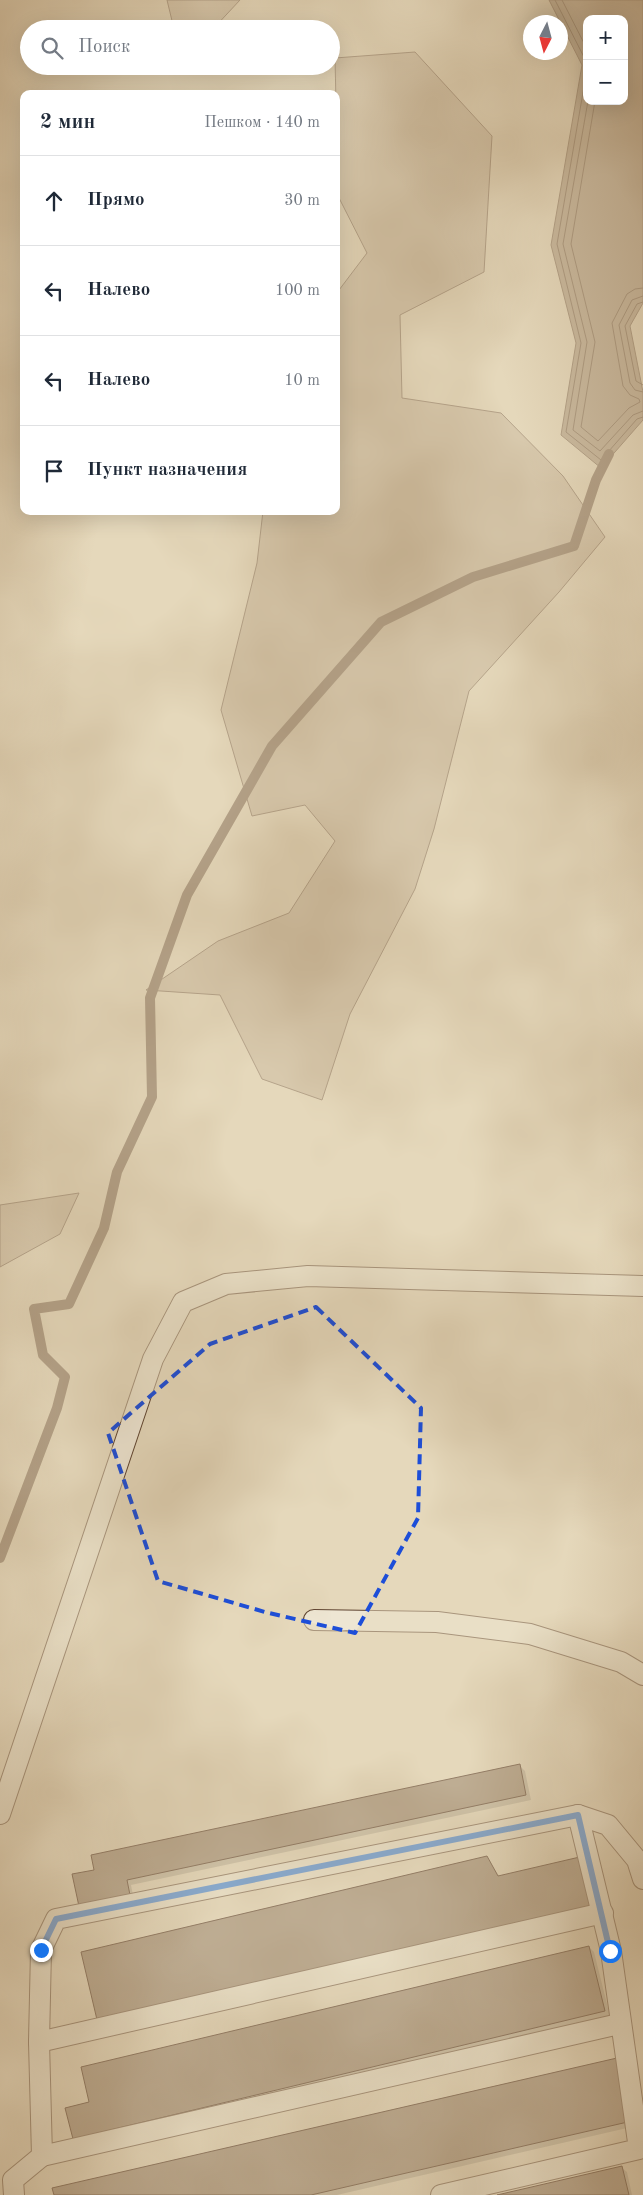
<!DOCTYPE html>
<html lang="ru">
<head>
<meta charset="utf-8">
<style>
  body { margin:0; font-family:"Old Standard TT",serif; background:#f6f6f7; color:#1f2937 }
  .controls { position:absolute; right:15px; top:15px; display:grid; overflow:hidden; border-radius:10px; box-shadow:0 5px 20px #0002 }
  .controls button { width:45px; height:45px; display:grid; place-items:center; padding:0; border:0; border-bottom:1px solid #e0e1e3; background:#fff; color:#1f2937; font:25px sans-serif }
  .compass { position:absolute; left:523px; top:15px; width:45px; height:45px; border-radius:50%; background:#fff; box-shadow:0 5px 20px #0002; rotate:186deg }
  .stop { position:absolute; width:15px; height:15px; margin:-11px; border:4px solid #1a73e8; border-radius:50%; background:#fff }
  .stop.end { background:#1a73e8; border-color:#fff; box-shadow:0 1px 5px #0008 }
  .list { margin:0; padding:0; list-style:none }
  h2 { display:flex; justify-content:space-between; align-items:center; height:65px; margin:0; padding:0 20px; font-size:21px }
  h2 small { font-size:16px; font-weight:400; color:#747a83 }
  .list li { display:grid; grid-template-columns:32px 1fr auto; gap:15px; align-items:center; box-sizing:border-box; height:90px; padding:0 20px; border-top:1px solid #e0e1e3 }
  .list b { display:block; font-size:19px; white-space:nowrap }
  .list em { font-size:16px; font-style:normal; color:#747a83 }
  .icon { flex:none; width:28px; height:28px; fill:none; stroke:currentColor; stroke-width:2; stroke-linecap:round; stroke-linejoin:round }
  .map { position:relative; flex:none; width:643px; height:2195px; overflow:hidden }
  .search { position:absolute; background:#fff; box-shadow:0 5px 20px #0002; left:20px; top:20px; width:320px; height:55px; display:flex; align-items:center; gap:12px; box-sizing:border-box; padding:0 18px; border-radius:28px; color:#747a83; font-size:19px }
  .panel { position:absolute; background:#fff; box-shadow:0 5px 20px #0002; left:20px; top:90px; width:320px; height:425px; border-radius:10px }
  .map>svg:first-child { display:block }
  .green { fill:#c7b69c; stroke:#7c6450 }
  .water { fill:#a8957c; stroke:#79614c; fill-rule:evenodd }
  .shadow { fill:#0003 }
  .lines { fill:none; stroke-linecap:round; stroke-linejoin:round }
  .shore { stroke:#6d5440; stroke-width:1 }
  .stream { stroke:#79614c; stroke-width:10 }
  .building { fill:#8f7963; stroke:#321203 }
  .service-casing { stroke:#5f4431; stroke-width:22 }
  .service { stroke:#eee6d3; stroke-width:20 }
  .route { stroke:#1a73e8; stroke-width:6 }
  .marked { fill:none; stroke:#1d4ed8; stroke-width:4; stroke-dasharray:10 6; stroke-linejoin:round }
</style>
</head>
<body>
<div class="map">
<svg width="643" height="2195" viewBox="0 0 643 2195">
  <rect width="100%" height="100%" fill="#e5d8bb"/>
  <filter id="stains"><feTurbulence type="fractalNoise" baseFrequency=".004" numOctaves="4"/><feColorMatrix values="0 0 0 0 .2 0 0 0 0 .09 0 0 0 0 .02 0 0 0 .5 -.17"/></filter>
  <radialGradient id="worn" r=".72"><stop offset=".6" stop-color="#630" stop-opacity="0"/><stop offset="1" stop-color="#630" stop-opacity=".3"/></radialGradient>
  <g class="green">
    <polygon points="167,0 240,0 213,29 174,29"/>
    <polygon points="415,52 492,136 484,272 400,315 402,398 501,413 563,476 605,537 559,592 469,691 434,829 415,889 350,1014 322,1100 262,1079 220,995 146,990 218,941 289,913 335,841 305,805 252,816 221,710 257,563 263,511 336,511 336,294 367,253 338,196 335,58"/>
    <polygon points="79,1193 60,1234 0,1267 0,1205"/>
  </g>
  <path class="water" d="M 549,0 L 643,0 L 643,303 L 630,326 L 643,392 L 643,420 L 601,468 L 561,435 L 576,343 L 551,245 L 582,65 ZM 587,19 L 624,19 L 624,101 L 587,101 Z"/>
  <g class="shadow">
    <polygon points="519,1765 525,1771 531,1800 131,1885 135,1905 96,1871"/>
    <polygon points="486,1857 500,1877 104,2028"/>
    <polygon points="589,1947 594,1952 610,2016 79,2143 91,2103"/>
    <polygon points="617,2059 636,2126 337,2195 55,2195"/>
    <polygon points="621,2167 627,2172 632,2195 503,2195"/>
  </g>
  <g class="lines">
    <g class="shore">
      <polyline points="555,0 587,63"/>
      <polyline points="562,0 587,49"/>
      <polyline points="587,69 557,244 581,343 566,432 601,460 637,419 643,417"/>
      <polyline points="588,101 563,244 587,342 573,430 600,451 633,415 643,411"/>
      <polyline points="595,101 571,244 595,342 581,427 598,441 629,408 640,402 639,399 630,395 623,386 612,323 627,294 635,289 643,288"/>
      <polyline points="643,296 632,300 619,325 630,383 635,390 643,392"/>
      <polyline points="643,302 637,304 625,326 636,381 643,385"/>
    </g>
    <polyline class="stream" points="0,1558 57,1408 65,1377 43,1355 34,1309 69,1304 104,1228 117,1172 152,1097 150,998 187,895 272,746 381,622 473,577 574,546 596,480 609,454"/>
  </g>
  <g class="building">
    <polygon points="520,1764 526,1795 127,1880 131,1900 80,1911 72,1874 94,1870 91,1855"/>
    <polygon points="487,1856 498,1876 584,1856 596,1906 98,2024 81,1952"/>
    <polygon points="589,1946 605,2011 73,2139 65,2108 89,2102 81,2067"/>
    <polygon points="617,2058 632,2121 311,2195 54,2195 52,2188"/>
    <polygon points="622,2166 629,2195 497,2195"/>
  </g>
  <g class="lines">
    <g class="service-casing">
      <g id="service">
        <polyline points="314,1620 437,1622 530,1634 621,1662 643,1675"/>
        <polyline points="0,1814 153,1359 183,1302 226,1284 308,1276 643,1286"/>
        <polyline points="39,2042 603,1913"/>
        <polyline points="42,2156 619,2024"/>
        <polyline points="14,2195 13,2180 42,2156 39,2042 41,1950 56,1919 578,1815 608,1825 637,1860 643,1879"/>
        <polyline points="441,2195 639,2149 611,1951 578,1815"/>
      </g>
    </g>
    <use href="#service" class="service"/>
  </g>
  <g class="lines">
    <polyline class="route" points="41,1950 56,1919 578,1815 610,1951"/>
  </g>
  <path d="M0 0H643V2195H0ZM 316,1307 L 421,1408 L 418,1518 L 355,1633 L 265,1612 L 158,1581 L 108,1433 L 210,1344 Z" fill="#e5d8bb" fill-opacity=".55" fill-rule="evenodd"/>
  <path class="marked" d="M 316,1307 L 421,1408 L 418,1518 L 355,1633 L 265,1612 L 158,1581 L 108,1433 L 210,1344 Z"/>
  <rect width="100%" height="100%" filter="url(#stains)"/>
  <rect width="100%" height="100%" fill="url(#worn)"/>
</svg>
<div class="controls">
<button>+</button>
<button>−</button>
</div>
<svg class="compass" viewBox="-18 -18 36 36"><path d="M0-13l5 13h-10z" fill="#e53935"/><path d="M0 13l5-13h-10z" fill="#747a83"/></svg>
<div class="stop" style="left:610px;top:1951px"></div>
<div class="stop end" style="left:41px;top:1950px"></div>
<div class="search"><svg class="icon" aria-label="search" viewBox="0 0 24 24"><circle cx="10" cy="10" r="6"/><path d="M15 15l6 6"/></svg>Поиск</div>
<section class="panel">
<h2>2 мин<small>Пешком · 140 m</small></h2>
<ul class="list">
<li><svg class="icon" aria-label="ahead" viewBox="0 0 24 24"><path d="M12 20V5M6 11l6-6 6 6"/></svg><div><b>Прямо</b></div><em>30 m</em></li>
<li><svg class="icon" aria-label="left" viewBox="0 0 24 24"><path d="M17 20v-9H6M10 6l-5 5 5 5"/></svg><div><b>Налево</b></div><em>100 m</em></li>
<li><svg class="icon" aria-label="left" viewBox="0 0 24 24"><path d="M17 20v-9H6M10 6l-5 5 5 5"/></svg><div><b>Налево</b></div><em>10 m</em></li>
<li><svg class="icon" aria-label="arrive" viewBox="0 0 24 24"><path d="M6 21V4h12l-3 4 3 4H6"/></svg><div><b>Пункт назначения</b></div></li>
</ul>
</section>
</div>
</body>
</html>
